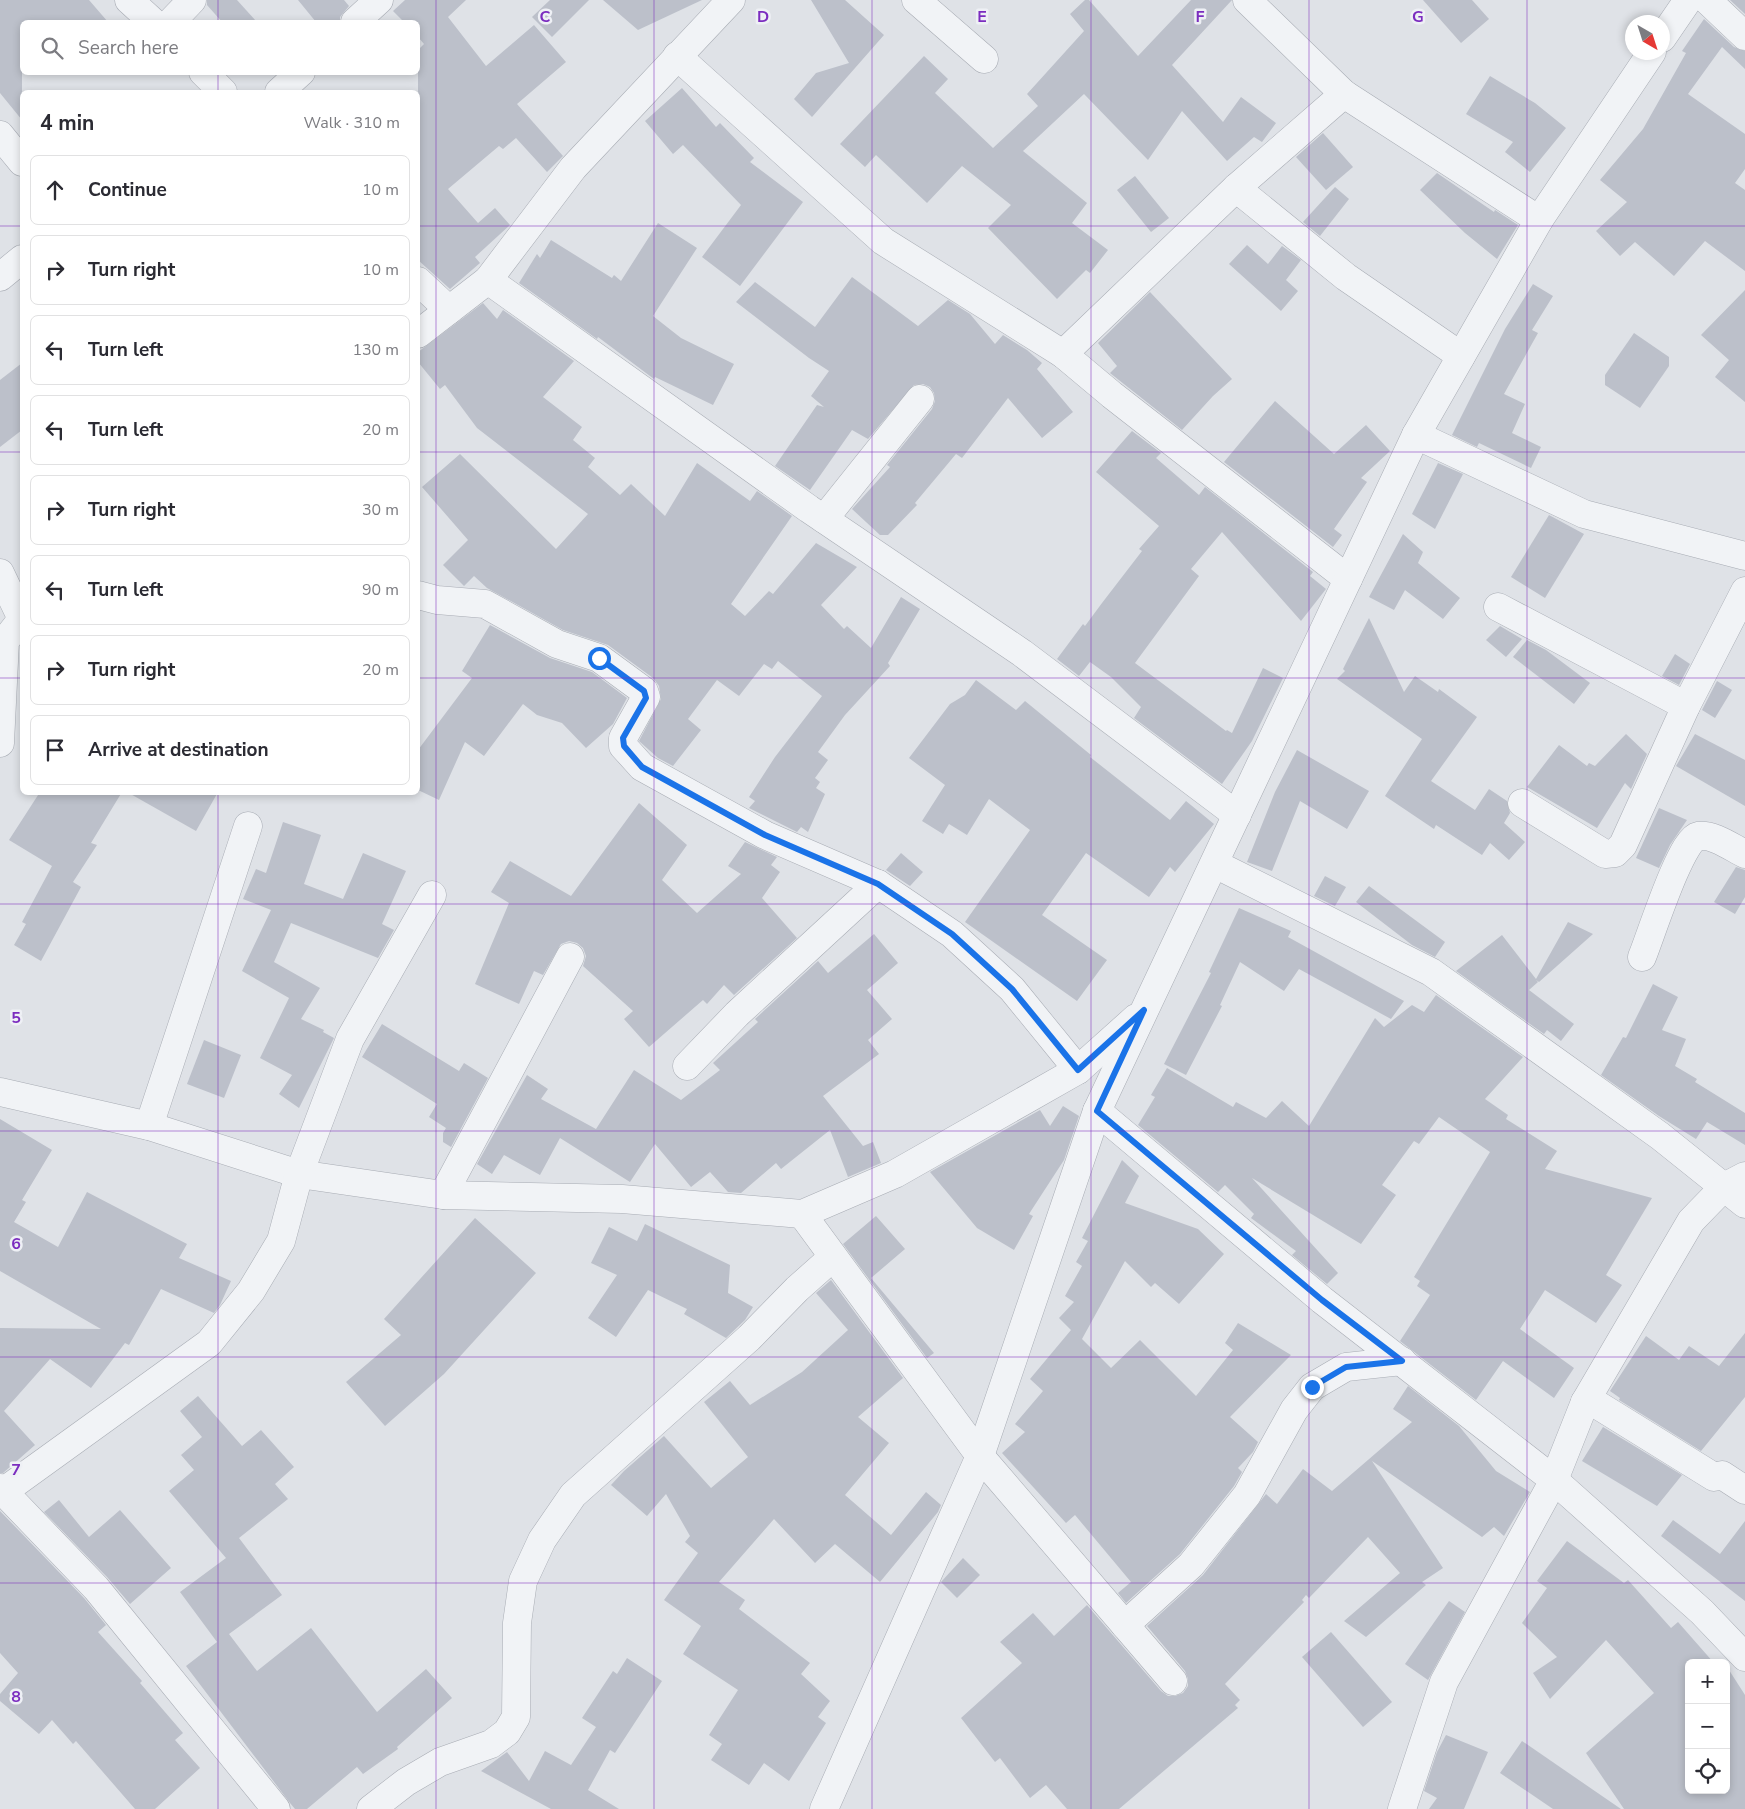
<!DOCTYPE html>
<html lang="en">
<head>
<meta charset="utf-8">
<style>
  body { margin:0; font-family:"Nunito Sans",sans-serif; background:#f2f2f3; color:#2b2b33 }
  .controls { position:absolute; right:15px; bottom:15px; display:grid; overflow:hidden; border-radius:8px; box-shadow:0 2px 8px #0003 }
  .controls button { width:45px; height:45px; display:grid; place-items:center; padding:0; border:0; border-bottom:1px solid #e1e1e2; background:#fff; color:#2b2b33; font:25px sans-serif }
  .compass { position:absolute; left:1625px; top:15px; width:45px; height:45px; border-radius:50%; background:#fff; box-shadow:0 2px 8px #0003; rotate:141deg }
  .stop { position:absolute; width:15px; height:15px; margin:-11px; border:4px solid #1a73e8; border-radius:50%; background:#fff }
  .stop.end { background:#1a73e8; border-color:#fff; box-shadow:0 1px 5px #0008 }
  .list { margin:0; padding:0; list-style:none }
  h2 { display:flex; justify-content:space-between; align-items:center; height:65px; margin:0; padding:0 20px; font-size:21px }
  h2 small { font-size:16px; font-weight:400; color:#7c7c81 }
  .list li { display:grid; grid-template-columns:32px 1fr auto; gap:15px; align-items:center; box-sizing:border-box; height:70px; margin:0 10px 10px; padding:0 10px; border:1px solid #e1e1e2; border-radius:8px }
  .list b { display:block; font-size:19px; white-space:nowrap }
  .list em { font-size:16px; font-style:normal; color:#7c7c81 }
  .icon { flex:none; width:28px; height:28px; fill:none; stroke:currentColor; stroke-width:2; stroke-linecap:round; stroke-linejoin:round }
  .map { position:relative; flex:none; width:1745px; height:1809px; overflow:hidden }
  .search { position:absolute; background:#fff; box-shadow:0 2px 8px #0003; left:20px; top:20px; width:400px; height:55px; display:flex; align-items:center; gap:12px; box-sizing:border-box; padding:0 18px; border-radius:8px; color:#7c7c81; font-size:19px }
  .panel { position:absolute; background:#fff; box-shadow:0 2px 8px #0003; left:20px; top:90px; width:400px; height:705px; border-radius:8px }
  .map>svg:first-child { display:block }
  .building { fill:#bcc0ca }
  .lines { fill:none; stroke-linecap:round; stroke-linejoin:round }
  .minor-casing { stroke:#a8acb4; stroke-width:29 }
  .minor { stroke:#f1f3f6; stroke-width:28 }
  .route { stroke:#1a73e8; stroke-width:6 }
  .grid { fill:none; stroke:#7b2cbf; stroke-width:1; stroke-opacity:0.55 }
  .grid-label { font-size:16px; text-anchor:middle; font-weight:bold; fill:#7b2cbf; stroke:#eef0f5; stroke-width:5; stroke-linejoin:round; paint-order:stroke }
</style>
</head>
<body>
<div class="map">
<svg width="1745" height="1809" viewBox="0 0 1745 1809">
  <rect width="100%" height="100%" fill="#dfe2e7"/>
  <g class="building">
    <polygon points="0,0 89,0 108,22 22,22 22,120 0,93"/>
    <polygon points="207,0 237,0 257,22 222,22 207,5"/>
    <polygon points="298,0 344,0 349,6 340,17 340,22 316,22"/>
    <polygon points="405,0 466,0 448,17 486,66 534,25 566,62 517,104 563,156 547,172 516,138 503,149 499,146 448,189 478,223 495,208 510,225 475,257 480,263 450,289 418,260 418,50 424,44 418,37 418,22 404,22 393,11"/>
    <polygon points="550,0 589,0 552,37 532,17"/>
    <polygon points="603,0 702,0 638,30"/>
    <polygon points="811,0 845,0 884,35 812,117 794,99 816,73 849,63"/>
    <polygon points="1085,0 1089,0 1138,56 1191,0 1232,0 1172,65 1223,122 1241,97 1276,123 1262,142 1254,137 1227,161 1182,111 1148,160 1084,94 1023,151 1087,203 1072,223 1108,250 1090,273 1086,270 1057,299 988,228 1011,205 962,166 927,203 876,155 865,167 840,144 924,56 948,79 935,93 993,148 1038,106 1027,94 1084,31 1070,14"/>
    <polygon points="1423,0 1472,0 1489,19 1461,43"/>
    <polygon points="1730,0 1745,0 1745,14"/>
    <polygon points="1704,19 1734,47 1745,51 1745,69 1722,47 1688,94 1745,134 1745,169 1735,183 1745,190 1745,271 1705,241 1674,276 1635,242 1620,256 1596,231 1627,202 1600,180 1643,129 1686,53 1682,51"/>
    <polygon points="1490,76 1535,103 1566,128 1530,172 1505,152 1513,142 1466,114"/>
    <polygon points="682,88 716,127 720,123 754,158 750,162 803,202 740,286 702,257 741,205 683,145 673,154 645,121"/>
    <polygon points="1323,133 1353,167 1326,190 1296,157"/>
    <polygon points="1437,173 1494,212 1495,210 1518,225 1497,259 1465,233 1420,190"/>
    <polygon points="1135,176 1169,218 1151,232 1117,190"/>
    <polygon points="1335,187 1349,199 1320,236 1303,222"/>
    <polygon points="658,223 697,248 653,316 681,338 734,364 713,405 655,377 654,379 598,337 597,339 519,283 537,254 540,258 551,240 612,278 614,275 621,281"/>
    <polygon points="1247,245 1268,264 1282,246 1301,260 1286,280 1298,291 1281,311 1229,264"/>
    <polygon points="852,277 918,326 948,300 970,314 995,344 1003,335 1027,350 1042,363 1037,369 1073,412 1042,438 1008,398 962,458 956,454 915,503 917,505 888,535 880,535 852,509 890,467 887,465 932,409 935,401 934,393 930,387 923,384 914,385 868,439 852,430 810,490 775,466 817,405 824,407 811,396 829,371 809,358 736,302 755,282 815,327"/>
    <polygon points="1533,284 1553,296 1532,330 1538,333 1504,394 1525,404 1512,433 1541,447 1531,468 1479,443 1477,447 1452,435 1505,329"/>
    <polygon points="1745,290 1745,402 1715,377 1729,360 1701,335"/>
    <polygon points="1150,292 1232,379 1213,396 1182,430 1110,373 1117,366 1098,343"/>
    <polygon points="483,303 497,319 503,310 574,361 543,397 582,427 573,440 595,458 588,467 620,495 631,484 665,516 697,463 750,501 757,491 792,516 731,604 745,616 769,591 773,594 816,543 857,567 821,605 844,629 847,626 871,648 901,597 920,609 888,663 890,666 845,715 818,752 828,760 815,778 820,782 816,788 825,794 808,832 801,827 797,832 749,808 755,801 749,797 775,757 822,696 778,661 772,669 764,664 739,696 717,680 688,719 701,730 673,766 658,758 639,741 661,699 659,686 653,678 608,645 563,630 487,588 474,576 464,586 443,565 468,540 422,487 460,454 556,549 588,514 477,428 445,385 440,389 418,362 418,352"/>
    <polygon points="1634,333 1669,357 1669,366 1640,408 1605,385 1605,375"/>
    <polygon points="22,363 22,430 0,447 0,380"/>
    <polygon points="1275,401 1334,454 1366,425 1390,451 1361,478 1367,482 1334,529 1342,535 1333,547 1224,462"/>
    <polygon points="1132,431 1161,453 1156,458 1199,495 1205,487 1313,572 1310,576 1326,589 1301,621 1222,532 1191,569 1199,576 1135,663 1226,731 1227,730 1232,733 1263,668 1283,678 1252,741 1222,784 1134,718 1141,707 1111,677 1090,662 1079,676 1057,659 1083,624 1085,626 1102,603 1142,551 1139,549 1159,526 1096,472"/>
    <polygon points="1438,463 1463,474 1435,529 1412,514"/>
    <polygon points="1549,515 1584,534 1545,598 1511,577"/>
    <polygon points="1403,534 1423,552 1418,563 1460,598 1443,619 1405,590 1394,610 1369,597"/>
    <polygon points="1369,618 1404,692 1415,676 1438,692 1439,689 1477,717 1431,781 1475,810 1489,789 1507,801 1510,813 1504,823 1525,842 1509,860 1490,843 1482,855 1436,825 1434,829 1385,796 1422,739 1337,679 1345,671 1343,669"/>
    <polygon points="490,625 550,658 592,672 627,698 613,724 586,748 562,723 537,715 523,704 484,756 465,742 439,800 418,790 418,750 472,678 462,671"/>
    <polygon points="1500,626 1522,639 1506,657 1486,640"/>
    <polygon points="1527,640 1546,650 1590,683 1574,704 1513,657"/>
    <polygon points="1675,654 1690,664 1679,685 1662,676"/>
    <polygon points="976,680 1016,710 1025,701 1091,755 1090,757 1170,820 1186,801 1214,824 1175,872 1170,867 1149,897 1086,853 1042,915 1107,960 1077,1001 965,922 1030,830 989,799 967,835 949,824 943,834 922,821 945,785 909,758 950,704 965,695"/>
    <polygon points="1717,681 1732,690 1715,718 1702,710"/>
    <polygon points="1626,734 1647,754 1631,789 1625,783 1597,828 1527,787 1559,745 1587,766 1589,763 1595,766"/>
    <polygon points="1695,734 1745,760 1745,806 1676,766"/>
    <polygon points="1297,750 1369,791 1347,829 1300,801 1272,871 1247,862 1275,792"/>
    <polygon points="40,792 122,792 91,843 97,845 73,882 81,887 41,961 14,945 26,924 22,922 52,866 9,840"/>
    <polygon points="127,792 218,792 196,831"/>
    <polygon points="639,803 687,845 662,880 697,913 741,874 728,866 745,842 777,857 771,865 780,872 762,898 797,938 734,995 724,985 707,1004 703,1000 649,1047 624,1019 633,1011 583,966 586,956 583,948 577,943 569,941 561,944 543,975 534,971 519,1004 475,984 509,903 491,892 510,861 571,896"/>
    <polygon points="1659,808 1687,820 1670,845 1659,868 1636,858"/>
    <polygon points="283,822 321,835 304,884 343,899 363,853 406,871 382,924 394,930 378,958 291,923 274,962 320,988 301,1019 324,1030 323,1032 334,1038 299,1108 279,1094 292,1075 260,1058 289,998 242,971 271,910 243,899 256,869 266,873"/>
    <polygon points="901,853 923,872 910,886 886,870"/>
    <polygon points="1736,867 1745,870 1745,897 1735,914 1714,902"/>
    <polygon points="1325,876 1346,887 1335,906 1314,896"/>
    <polygon points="1369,886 1445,942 1435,957 1412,945 1356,902"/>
    <polygon points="1239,908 1291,931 1288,937 1404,1001 1391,1019 1299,969 1284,991 1240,962 1220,1005 1222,1006 1186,1075 1164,1064 1211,973 1209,972"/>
    <polygon points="1568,922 1593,934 1539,982 1536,980 1538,982 1529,990 1574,1024 1561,1041 1547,1030 1544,1034 1456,971 1502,935 1536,979"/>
    <polygon points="874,934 898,963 867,990 892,1019 868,1040 879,1054 823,1096 863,1146 873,1142 881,1163 848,1177 830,1130 781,1169 776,1163 741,1193 728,1192 710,1172 691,1187 655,1144 630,1182 560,1138 540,1175 504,1155 492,1174 477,1164 527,1075 548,1089 541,1099 596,1129 634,1070 681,1100 720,1070 713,1063 758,1022 755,1019 818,961 828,973"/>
    <polygon points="1653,984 1678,997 1662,1030 1686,1039 1675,1066 1697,1079 1695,1082 1745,1113 1745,1145 1707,1122 1696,1139 1659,1116 1601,1075 1623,1037 1626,1038"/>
    <polygon points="1436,995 1523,1057 1485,1099 1508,1115 1506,1119 1557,1151 1545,1169 1652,1198 1606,1275 1622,1285 1596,1323 1545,1290 1520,1329 1574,1368 1554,1398 1503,1361 1476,1400 1400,1341 1430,1295 1417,1286 1420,1281 1414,1277 1490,1152 1439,1117 1419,1144 1414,1141 1382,1185 1396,1195 1361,1244 1252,1178 1338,1273 1327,1284 1292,1255 1296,1251 1251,1218 1254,1214 1225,1185 1218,1192 1138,1125 1155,1097 1151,1095 1167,1068 1233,1107 1236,1102 1266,1118 1282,1101 1309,1126 1375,1018 1384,1027 1412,1005 1424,1012"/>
    <polygon points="382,1024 459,1071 464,1063 488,1078 451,1147 443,1142 443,1133 446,1128 429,1117 437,1104 362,1057"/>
    <polygon points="204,1040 241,1055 224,1098 187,1084"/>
    <polygon points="1063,1106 1079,1116 1064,1160 1029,1214 1033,1216 1014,1250 977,1228 930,1172 1040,1110 1050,1126"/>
    <polygon points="0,1119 52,1150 22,1200 26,1202 14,1222 58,1247 87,1192 187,1244 179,1258 231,1281 220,1305 214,1313 161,1289 129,1345 125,1343 91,1388 50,1359 4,1411 35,1445 3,1473 0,1473 0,1328 101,1329 0,1271"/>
    <polygon points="1122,1160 1139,1176 1125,1203 1198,1229 1224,1254 1179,1304 1155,1283 1151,1287 1125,1261 1082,1339 1111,1368 1140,1340 1196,1396 1233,1350 1225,1343 1238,1323 1291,1355 1230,1417 1258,1442 1253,1452 1238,1468 1242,1472 1234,1486 1180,1554 1126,1603 1118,1593 1131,1582 1075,1515 1066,1523 1002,1453 1025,1432 1015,1424 1043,1391 1030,1379 1071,1330 1059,1318 1074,1302 1065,1296 1082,1266 1076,1262 1088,1241 1082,1238"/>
    <polygon points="876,1216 905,1249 871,1278 934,1353 927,1358 843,1244"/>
    <polygon points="475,1218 536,1273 444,1374 385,1426 346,1382 401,1335 384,1319"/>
    <polygon points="645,1224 730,1265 728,1293 753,1307 745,1320 726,1338 684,1314 687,1309 648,1290 616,1337 588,1318 617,1275 591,1263 609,1227 637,1241"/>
    <polygon points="831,1280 903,1378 858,1417 889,1443 845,1495 891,1535 926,1492 941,1505 938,1512 880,1582 835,1544 815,1563 774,1519 719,1582 745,1600 739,1609 810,1663 801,1674 830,1701 818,1717 826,1723 789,1781 764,1763 749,1785 711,1760 722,1744 709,1735 738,1690 683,1654 701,1626 664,1600 698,1553 685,1542 690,1536 666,1494 647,1516 611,1485 624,1471 664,1436 711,1488 748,1457 704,1402 730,1381 750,1405 802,1372 848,1330 816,1293"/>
    <polygon points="1745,1333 1745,1397 1701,1451 1619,1400 1620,1398 1610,1391 1646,1336 1679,1360 1689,1346 1719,1366"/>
    <polygon points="1408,1386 1459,1426 1496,1471 1530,1492 1504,1536 1494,1527 1482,1537 1372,1461 1443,1568 1422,1582 1426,1585 1366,1637 1344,1621 1400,1573 1368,1537 1309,1598 1306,1595 1302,1600 1304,1602 1225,1684 1240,1700 1235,1705 1238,1708 1119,1809 1067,1809 1046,1785 1030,1798 1000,1758 995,1762 961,1718 1022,1663 1000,1642 1033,1613 1054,1636 1087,1605 1161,1691 1168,1696 1175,1696 1183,1693 1188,1686 1188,1679 1185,1671 1147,1626 1203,1575 1266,1494 1277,1504 1303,1469 1332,1491 1412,1422 1393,1409"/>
    <polygon points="198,1396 242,1446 261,1430 294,1467 275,1484 288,1499 239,1538 282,1595 229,1634 257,1671 311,1628 377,1712 426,1669 452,1698 397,1747 398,1749 363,1774 357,1767 307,1809 295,1809 290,1803 186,1666 217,1642 180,1592 226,1558 169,1491 194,1470 181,1455 202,1437 180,1411"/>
    <polygon points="1603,1427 1682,1475 1657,1506 1582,1461"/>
    <polygon points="59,1500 89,1537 120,1510 171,1568 130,1604 107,1577 44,1512"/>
    <polygon points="0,1511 84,1598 106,1625 98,1632 142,1681 140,1683 183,1733 175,1740 200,1768 155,1809 135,1809 76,1741 73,1744 52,1720 39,1734 0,1701 0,1694 18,1673 0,1653"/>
    <polygon points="1673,1520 1720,1554 1745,1521 1745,1601 1661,1536"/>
    <polygon points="1567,1541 1624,1583 1628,1580 1671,1628 1678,1622 1714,1663 1689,1663 1689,1790 1726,1790 1726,1672 1729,1670 1745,1695 1745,1809 1624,1809 1586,1753 1654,1693 1606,1640 1550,1699 1533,1673 1557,1657 1522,1623 1547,1588 1537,1581"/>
    <polygon points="963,1558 980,1575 957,1598 941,1582"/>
    <polygon points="1449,1601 1465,1612 1428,1680 1405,1664"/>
    <polygon points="1331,1632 1392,1702 1363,1727 1302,1657"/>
    <polygon points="627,1658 662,1681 615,1753 610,1750 588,1790 619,1809 551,1809 481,1771 507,1752 529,1781 545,1751 571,1765 596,1727 582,1718 613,1671 617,1674"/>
    <polygon points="1446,1735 1488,1752 1464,1809 1429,1809 1437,1798 1424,1791 1437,1752"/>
    <polygon points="1522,1741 1573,1776 1621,1809 1553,1809 1500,1773"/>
  </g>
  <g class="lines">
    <g class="minor-casing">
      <g id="minor">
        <polyline points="129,0 153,22"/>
        <polyline points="916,0 984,59"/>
        <polyline points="1247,0 1344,94 1539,220"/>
        <polyline points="1707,0 1745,36"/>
        <polyline points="171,22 192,0"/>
        <polyline points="355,22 379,0"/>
        <polyline points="1662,38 1688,0"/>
        <polyline points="677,56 883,241 1063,354 1112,395 1348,579"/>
        <polyline points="203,72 223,92"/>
        <polyline points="279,92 301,72"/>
        <polyline points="0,135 22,162"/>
        <polyline points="1236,188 1346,277 1461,356"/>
        <polyline points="0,277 22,259"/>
        <polyline points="488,280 809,509 1022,653 1237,815"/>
        <polyline points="418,281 449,310"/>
        <polyline points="418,334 488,280 573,168 731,0"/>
        <polyline points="1063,354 1236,188 1344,94"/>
        <polyline points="1416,435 1584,514 1745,556"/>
        <polyline points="824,519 920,399"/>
        <polyline points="0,573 22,619"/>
        <polyline points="418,595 437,600 485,604 557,644 599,658 644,691 646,697 623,738 623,746 642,767 765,835 878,884 952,934 1012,989 1078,1070"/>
        <polyline points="1498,607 1686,706"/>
        <polyline points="0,743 5,641 22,619"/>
        <polyline points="1522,803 1605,854 1615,853 1623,845 1686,706 1745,591"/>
        <polyline points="1215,864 1431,972 1660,1136 1745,1204"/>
        <path d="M 1642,957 C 1650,938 1681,839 1698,836 C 1714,834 1731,847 1745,854"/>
        <polyline points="687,1066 737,1014 878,884"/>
        <polyline points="0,1092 149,1126 299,1174 443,1195 622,1199 802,1214 895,1174 1078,1070 1136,1018"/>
        <polyline points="1097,1111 1322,1300 1554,1480 1702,1612 1745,1657"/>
        <polyline points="149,1126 248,826"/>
        <polyline points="443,1195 570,957"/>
        <polyline points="802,1214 980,1456 1173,1681"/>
        <polyline points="1585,1402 1588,1399 1714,1477 1722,1475 1745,1490"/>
        <polyline points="0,1488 96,1588 276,1809"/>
        <polyline points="0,1494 209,1343 251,1291 281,1241 299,1174 350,1039 432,895"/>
        <polyline points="1125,1625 1191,1565 1247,1495 1294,1410 1312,1387 1346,1367 1402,1361"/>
        <polyline points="371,1809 406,1782 440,1762 491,1744 507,1732 516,1717 517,1623 523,1581 542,1540 573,1495 749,1338 797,1289 833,1257"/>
        <polyline points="824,1809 980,1456 1097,1111 1416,435 1539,220 1652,52"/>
        <polyline points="1402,1809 1444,1682 1554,1480 1585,1402 1691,1221 1724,1187 1745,1176"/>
      </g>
    </g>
    <use href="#minor" class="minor"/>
  </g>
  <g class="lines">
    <polyline class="route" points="599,658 644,691 646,698 623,738 624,746 642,767 765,835 878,884 952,934 1012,989 1078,1070 1144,1010 1097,1111 1322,1300 1402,1361 1346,1367 1312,1387"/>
  </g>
  <path class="grid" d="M 218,0 L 218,22M 436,0 L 436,1809M 654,0 L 654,1809M 872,0 L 872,1809M 1091,0 L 1091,1809M 1309,0 L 1309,1809M 1527,0 L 1527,1809M 218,72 L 218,92M 0,226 L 22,226M 418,226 L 1745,226M 0,452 L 22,452M 418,452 L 1745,452M 0,678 L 22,678M 418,678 L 1745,678M 218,792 L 218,1809M 0,904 L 1745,904M 0,1131 L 1745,1131M 0,1357 L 1745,1357M 0,1583 L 1745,1583"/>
  <g class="grid-label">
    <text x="545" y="22">C</text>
    <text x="763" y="22">D</text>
    <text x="982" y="22">E</text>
    <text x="1200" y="22">F</text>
    <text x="1418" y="22">G</text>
    <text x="16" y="1023">5</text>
    <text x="16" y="1249">6</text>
    <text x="16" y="1475">7</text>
    <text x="16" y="1702">8</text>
  </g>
</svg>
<div class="controls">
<button>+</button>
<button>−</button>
<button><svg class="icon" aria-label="locate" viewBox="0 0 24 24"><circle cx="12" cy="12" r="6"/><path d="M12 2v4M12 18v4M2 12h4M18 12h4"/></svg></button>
</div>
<svg class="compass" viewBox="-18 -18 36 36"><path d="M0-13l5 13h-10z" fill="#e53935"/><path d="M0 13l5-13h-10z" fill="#7c7c81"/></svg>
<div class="stop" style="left:599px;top:658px"></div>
<div class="stop end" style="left:1312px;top:1387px"></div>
<div class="search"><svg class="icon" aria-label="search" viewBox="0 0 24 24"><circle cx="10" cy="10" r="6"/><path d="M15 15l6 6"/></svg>Search here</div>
<section class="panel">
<h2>4 min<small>Walk · 310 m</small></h2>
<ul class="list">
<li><svg class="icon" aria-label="ahead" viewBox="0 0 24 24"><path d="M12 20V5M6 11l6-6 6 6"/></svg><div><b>Continue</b></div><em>10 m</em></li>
<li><svg class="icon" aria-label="right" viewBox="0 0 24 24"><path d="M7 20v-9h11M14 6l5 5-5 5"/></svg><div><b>Turn right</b></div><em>10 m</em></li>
<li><svg class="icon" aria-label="left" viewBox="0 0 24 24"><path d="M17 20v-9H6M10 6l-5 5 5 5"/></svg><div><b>Turn left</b></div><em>130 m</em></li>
<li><svg class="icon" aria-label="left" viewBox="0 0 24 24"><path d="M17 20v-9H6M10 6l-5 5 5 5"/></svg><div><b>Turn left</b></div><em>20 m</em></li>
<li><svg class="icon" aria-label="right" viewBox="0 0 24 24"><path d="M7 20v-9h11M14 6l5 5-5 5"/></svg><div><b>Turn right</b></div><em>30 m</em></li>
<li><svg class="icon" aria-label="left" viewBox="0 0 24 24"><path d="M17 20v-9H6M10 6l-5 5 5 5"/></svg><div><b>Turn left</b></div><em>90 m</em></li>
<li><svg class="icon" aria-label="right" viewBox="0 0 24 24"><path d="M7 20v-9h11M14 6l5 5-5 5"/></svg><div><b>Turn right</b></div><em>20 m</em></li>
<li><svg class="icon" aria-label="arrive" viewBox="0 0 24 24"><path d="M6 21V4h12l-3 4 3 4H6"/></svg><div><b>Arrive at destination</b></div></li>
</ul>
</section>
</div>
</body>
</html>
